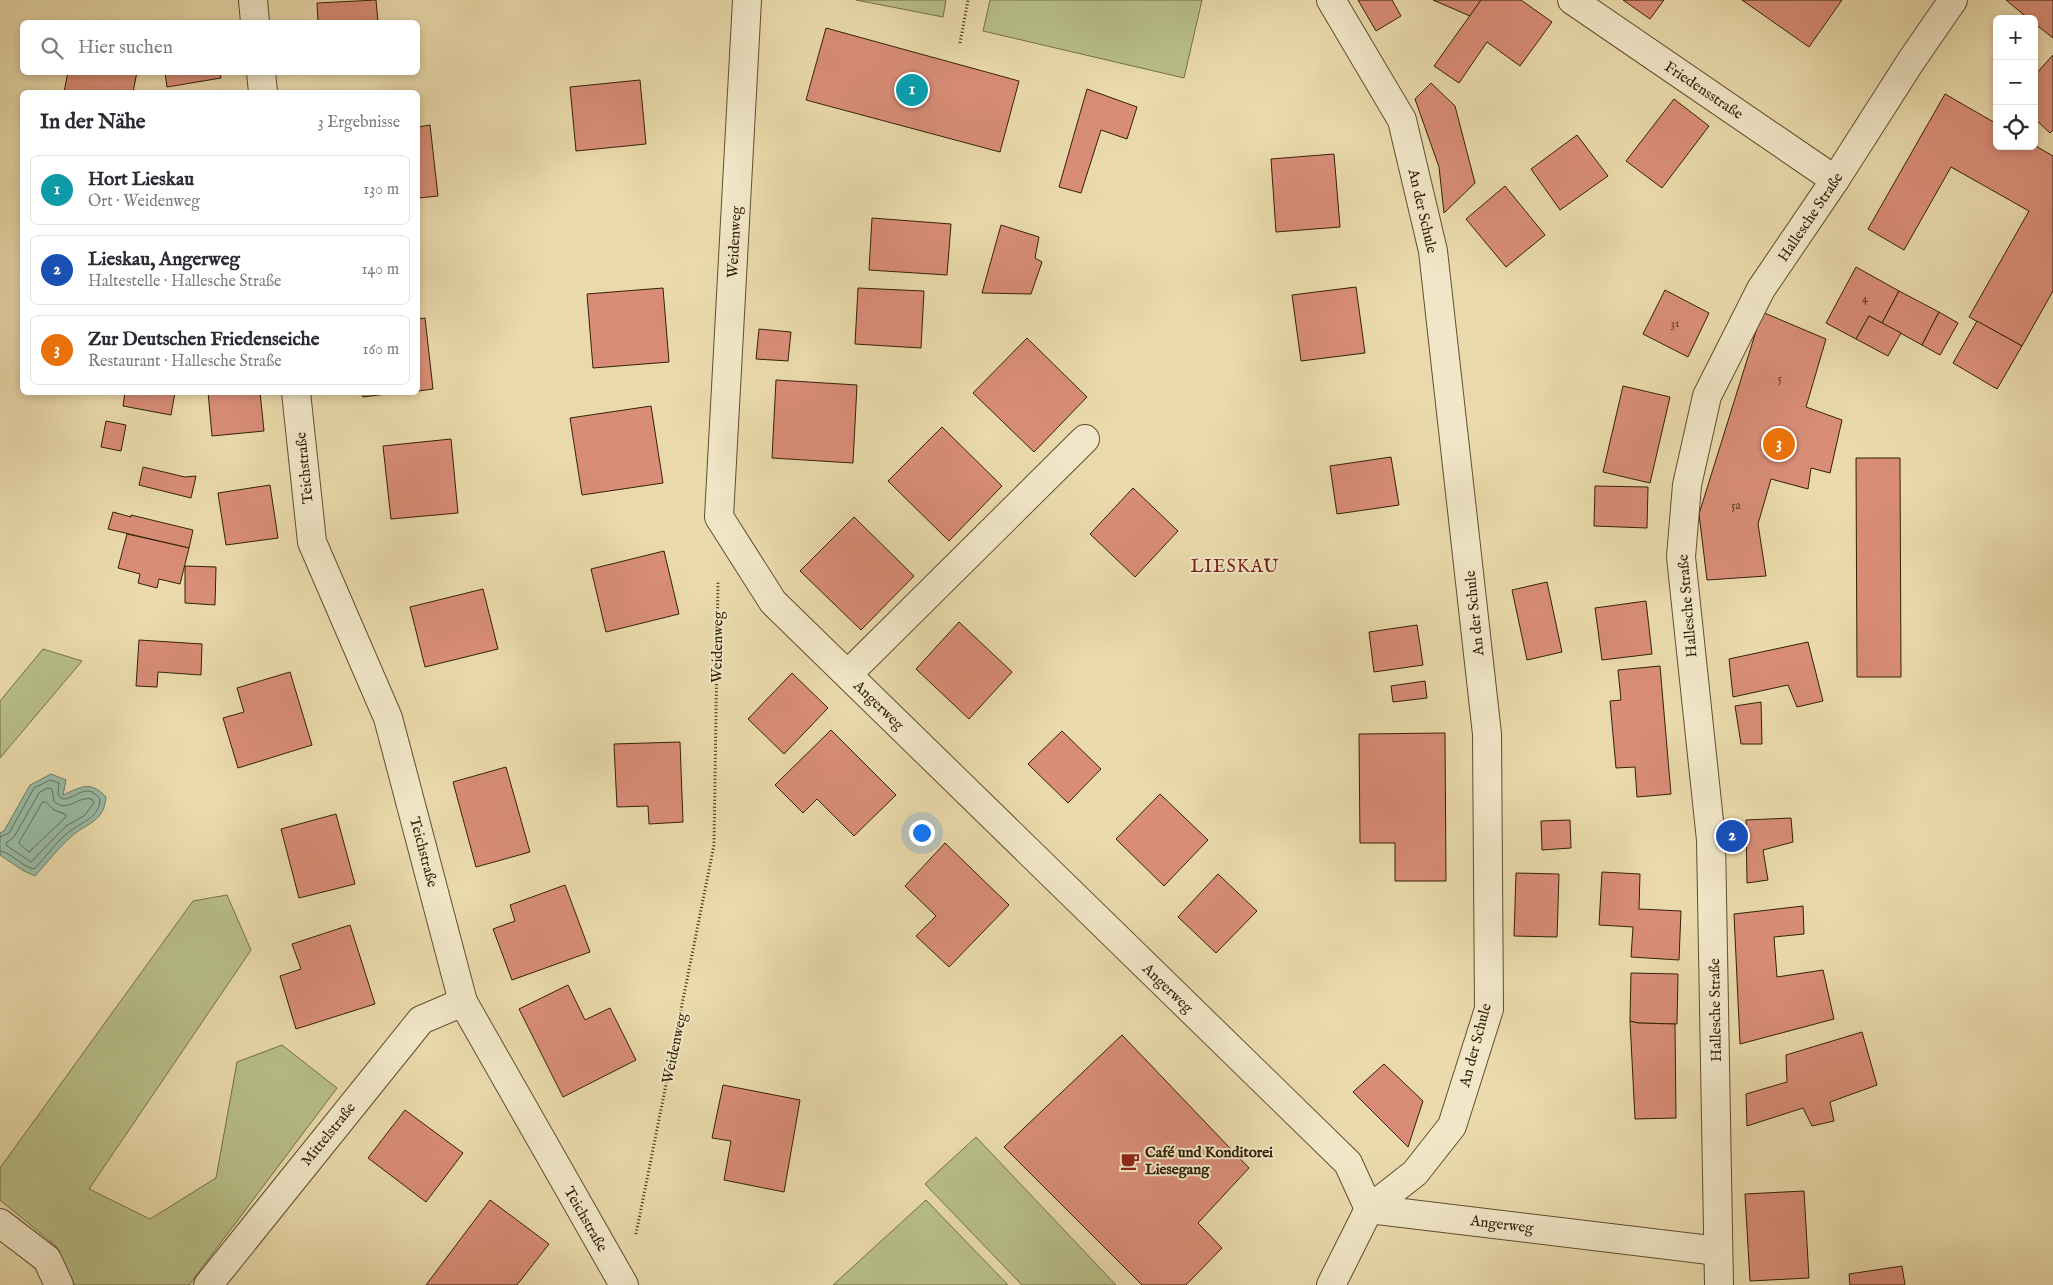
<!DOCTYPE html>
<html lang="de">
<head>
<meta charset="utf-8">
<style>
  body { margin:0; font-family:"IM FELL English",serif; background:#f7f7f7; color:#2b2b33 }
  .controls { position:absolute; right:15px; top:15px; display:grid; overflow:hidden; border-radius:8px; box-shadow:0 2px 8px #0003 }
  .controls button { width:45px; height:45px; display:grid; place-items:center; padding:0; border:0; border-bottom:1px solid #e1e1e2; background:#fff; color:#2b2b33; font:25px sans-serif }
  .you { position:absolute; left:921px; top:832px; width:18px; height:18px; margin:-12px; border:4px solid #fff; border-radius:50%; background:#1a73e8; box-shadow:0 0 0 8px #1a73e833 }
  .badge { display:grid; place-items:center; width:32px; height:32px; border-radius:50%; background:#8f2418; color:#fff; font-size:16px; font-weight:700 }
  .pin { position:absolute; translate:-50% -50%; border:2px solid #fff; box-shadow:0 1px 5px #0006 }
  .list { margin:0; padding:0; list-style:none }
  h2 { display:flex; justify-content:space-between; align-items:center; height:65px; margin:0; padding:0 20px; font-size:21px }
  h2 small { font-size:16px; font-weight:400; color:#7c7c81 }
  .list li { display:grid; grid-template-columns:32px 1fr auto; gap:15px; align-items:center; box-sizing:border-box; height:70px; margin:0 10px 10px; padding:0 10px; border:1px solid #e1e1e2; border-radius:8px }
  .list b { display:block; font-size:19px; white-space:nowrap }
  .list p { margin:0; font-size:16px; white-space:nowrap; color:#7c7c81 }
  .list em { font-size:16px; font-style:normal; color:#7c7c81 }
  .icon { flex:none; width:28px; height:28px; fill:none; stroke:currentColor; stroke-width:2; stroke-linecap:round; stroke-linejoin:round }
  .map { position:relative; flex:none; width:2053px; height:1285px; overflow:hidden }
  .search { position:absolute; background:#fff; box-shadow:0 2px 8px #0003; left:20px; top:20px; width:400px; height:55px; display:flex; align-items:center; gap:12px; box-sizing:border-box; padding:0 18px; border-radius:8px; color:#7c7c81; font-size:19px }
  .panel { position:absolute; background:#fff; box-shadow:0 2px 8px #0003; left:20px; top:90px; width:400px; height:305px; border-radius:8px }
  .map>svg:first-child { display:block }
  .green { fill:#b8bf88; stroke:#757047 }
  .water { fill:#98bba5; stroke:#6f7d65 }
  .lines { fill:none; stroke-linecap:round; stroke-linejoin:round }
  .shore { stroke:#656e56; stroke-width:1 }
  .building { fill:#d98d78; stroke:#322106 }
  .minor-casing { stroke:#604f2f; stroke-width:30 }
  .path { stroke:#322106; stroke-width:3; stroke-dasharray:1 2.5; stroke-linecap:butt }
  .minor { stroke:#f1e7c8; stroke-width:28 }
  .labels { text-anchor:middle; stroke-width:4; stroke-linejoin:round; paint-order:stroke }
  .number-label { font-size:12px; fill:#5c3c22 }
  .street-label { font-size:15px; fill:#322106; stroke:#f1e7c8 }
  .poi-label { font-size:15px; font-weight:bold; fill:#322106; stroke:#f1e7c8; text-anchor:start }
  .quarter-label { font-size:18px; letter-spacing:1px; fill:#7a1f14; stroke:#f1e7c8 }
</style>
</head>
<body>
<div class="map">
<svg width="2053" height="1285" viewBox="0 0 2053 1285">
  <rect width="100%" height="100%" fill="#eadaab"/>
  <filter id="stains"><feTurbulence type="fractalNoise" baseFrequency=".004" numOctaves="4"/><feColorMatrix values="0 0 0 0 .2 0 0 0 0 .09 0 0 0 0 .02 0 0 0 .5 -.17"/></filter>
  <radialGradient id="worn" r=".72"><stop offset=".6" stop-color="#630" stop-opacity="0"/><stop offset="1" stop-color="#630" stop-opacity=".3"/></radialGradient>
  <g class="green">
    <polygon points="856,0 946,0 943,17"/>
    <polygon points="990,0 1202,0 1184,78 983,31"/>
    <polygon points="43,649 82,661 0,758 0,701"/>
    <polygon points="227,895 251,950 89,1189 150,1219 216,1178 237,1062 282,1045 337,1088 189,1285 74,1285 56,1246 0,1200 0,1168 193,901"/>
    <polygon points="976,1137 1116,1285 1022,1285 925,1184"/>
    <polygon points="926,1200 1008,1285 833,1285"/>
  </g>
  <path class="water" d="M 51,774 L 66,780 L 63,795 C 81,787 90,780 106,797 C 104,822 88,822 72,836 C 59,847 47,863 35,876 L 22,870 L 0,855 L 0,833 L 4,831 L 30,785 Z"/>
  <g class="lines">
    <g class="shore">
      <path d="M 48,788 L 52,789 L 54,801 C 67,814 76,796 92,799 L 94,803 L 84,816 L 66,826 L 31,862 L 7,846 L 6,843 L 14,837 L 39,793 Z"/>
      <polygon points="43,802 46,802 54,810 65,814 66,817 29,852 19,843"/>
      <path d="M 0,837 L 9,833 L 34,788 L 50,780 L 59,783 L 58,794 L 62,799 C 77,799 86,781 100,799 C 100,817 82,822 70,831 C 56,842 46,857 34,869 C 21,866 12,853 0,851"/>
    </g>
  </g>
  <g class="building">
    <polygon points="376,0 378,22 318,22 317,3"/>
    <polygon points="1358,0 1392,0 1401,16 1376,31"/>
    <polygon points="1433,0 1481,0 1470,16"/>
    <polygon points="1481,0 1521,0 1552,22 1520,66 1487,42 1459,83 1434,66"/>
    <polygon points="1623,0 1664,0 1650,19"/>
    <polygon points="1742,0 1842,0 1809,47"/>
    <polygon points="2006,0 2053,0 2053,38 2034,23 2034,19 2029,19"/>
    <polygon points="826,28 1019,81 1000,152 806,100"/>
    <polygon points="2053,55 2053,130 2050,133 2034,118 2034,76"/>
    <polygon points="68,72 137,72 133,92 64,92"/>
    <polygon points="165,72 220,72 221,78 167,87"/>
    <polygon points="640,80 646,144 576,151 570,87"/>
    <polygon points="1431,83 1455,106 1475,183 1444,213 1439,167 1415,99"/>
    <polygon points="1087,89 1137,107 1127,139 1101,130 1081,193 1059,187"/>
    <polygon points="1945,94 1997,124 1997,146 2034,145 2053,156 2053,291 2022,346 1969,317 2029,211 1951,167 1904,250 1868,229"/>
    <polygon points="1674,99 1709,126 1662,188 1626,161"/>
    <polygon points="430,125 438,196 418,198 418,127"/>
    <polygon points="1577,135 1608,176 1560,210 1531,169"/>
    <polygon points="1334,154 1340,227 1276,232 1271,159"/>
    <polygon points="1505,186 1545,235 1506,267 1466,219"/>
    <polygon points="872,218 951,224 947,275 869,270"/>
    <polygon points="1001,225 1039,237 1035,258 1042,262 1031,294 982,293"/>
    <polygon points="1856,267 1899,291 1882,323 1869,316 1856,339 1826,323"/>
    <polygon points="1356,287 1365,353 1301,361 1292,295"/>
    <polygon points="663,288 669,362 593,368 587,294"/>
    <polygon points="858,288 924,291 921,348 855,344"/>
    <polygon points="1665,290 1709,313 1688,357 1643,334"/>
    <polygon points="1899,291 1939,312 1922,345 1882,323"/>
    <polygon points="1762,312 1826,339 1806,407 1842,420 1830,473 1811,468 1808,489 1771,479 1758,524 1766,576 1707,580 1699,514"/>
    <polygon points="1939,312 1958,323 1940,355 1922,345"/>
    <polygon points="1869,316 1901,333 1888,356 1856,339"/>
    <polygon points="425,318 433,389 418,391 418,319"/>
    <polygon points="1977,321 2022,346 1997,389 1953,363"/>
    <polygon points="759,329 791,332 788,361 756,359"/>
    <polygon points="1027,338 1087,397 1034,452 973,393"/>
    <polygon points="776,380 857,385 853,463 772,458"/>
    <polygon points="1623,386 1670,397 1650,483 1603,472"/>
    <polygon points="125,392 175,392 171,415 123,406"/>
    <polygon points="208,392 260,392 264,431 212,436"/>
    <polygon points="362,392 403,392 363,397"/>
    <polygon points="651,406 663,483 582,495 570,418"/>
    <polygon points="106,421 126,425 121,451 101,447"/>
    <polygon points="942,427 1002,486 949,541 888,481"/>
    <polygon points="451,439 458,513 391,519 383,446"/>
    <polygon points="1391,457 1399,505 1337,514 1330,466"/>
    <polygon points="1856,458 1900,458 1901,677 1857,677"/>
    <polygon points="143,467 185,477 196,476 191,498 139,485"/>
    <polygon points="270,485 278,538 226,545 218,493"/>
    <polygon points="1595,486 1648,487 1647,528 1594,526"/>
    <polygon points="1133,488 1178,531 1135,577 1090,534"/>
    <polygon points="113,512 131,517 131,515 193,530 189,548 108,529"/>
    <polygon points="854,517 914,576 861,630 800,571"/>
    <polygon points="127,534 189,548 180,584 159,579 157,588 138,583 140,574 118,568"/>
    <polygon points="664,551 679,614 606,632 591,569"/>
    <polygon points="185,566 216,567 215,605 185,603"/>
    <polygon points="1547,582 1562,652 1527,660 1512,590"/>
    <polygon points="483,589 498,649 425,667 410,607"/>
    <polygon points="1646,601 1652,654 1602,660 1595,608"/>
    <polygon points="959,622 1012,672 969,719 916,669"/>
    <polygon points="1417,625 1423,665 1374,672 1369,632"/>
    <polygon points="139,640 202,644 201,675 158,672 157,687 136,686"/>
    <polygon points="1808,642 1823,701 1797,707 1788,685 1733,697 1729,659"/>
    <polygon points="1660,666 1671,794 1637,797 1635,767 1616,768 1610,701 1621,700 1618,670"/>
    <polygon points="290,672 312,745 238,768 223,718 244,712 237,688"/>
    <polygon points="792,673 828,708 784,754 748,719"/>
    <polygon points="1425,681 1427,698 1393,702 1391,686"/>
    <polygon points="1761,702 1762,744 1741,744 1735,706"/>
    <polygon points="831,730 896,795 854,836 817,799 803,813 775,785"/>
    <polygon points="1062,731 1101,769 1068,803 1028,764"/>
    <polygon points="1445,733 1446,881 1395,881 1395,843 1360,843 1359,734"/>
    <polygon points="680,742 683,822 649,824 648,806 617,807 614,744"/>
    <polygon points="506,767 530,852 476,867 453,782"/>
    <polygon points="1160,794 1208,840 1164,886 1116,839"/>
    <polygon points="336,814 355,884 299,898 281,829"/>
    <polygon points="1791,818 1793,842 1763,850 1768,880 1747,883 1746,820"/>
    <polygon points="1570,820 1571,848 1542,850 1541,821"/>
    <polygon points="945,843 1009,905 949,967 916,936 936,916 905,886"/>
    <polygon points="1602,872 1640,874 1639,909 1681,911 1679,960 1631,957 1633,927 1599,925"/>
    <polygon points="1516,873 1559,874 1557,937 1514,936"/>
    <polygon points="1218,874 1257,911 1216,953 1178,917"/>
    <polygon points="565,885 590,952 512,980 493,929 515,921 510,905"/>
    <polygon points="1803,906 1804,934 1774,937 1777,977 1823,970 1834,1019 1740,1044 1734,914"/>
    <polygon points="350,925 375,1004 296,1029 280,976 301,969 292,944"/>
    <polygon points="1631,973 1678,974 1677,1024 1638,1023 1630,1021"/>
    <polygon points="568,985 585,1020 610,1008 636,1060 563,1097 519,1009"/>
    <polygon points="1630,1021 1638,1023 1675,1024 1676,1118 1635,1119"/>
    <polygon points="1862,1032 1877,1085 1830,1102 1834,1121 1812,1126 1803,1108 1747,1126 1746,1094 1787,1082 1786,1055"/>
    <polygon points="1122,1035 1249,1168 1198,1223 1222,1248 1186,1285 1142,1285 1004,1147"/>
    <polygon points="1384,1064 1423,1101 1408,1147 1353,1092"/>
    <polygon points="723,1085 800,1100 784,1192 724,1180 731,1141 712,1138"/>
    <polygon points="405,1110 463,1153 426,1202 368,1158"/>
    <polygon points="1804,1191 1809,1278 1750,1281 1745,1194"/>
    <polygon points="490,1200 549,1244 517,1285 426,1285"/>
    <polygon points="1902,1266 1905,1285 1850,1285 1849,1274"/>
  </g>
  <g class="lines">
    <g class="minor-casing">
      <g id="minor">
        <polyline points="253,0 255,22"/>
        <polyline points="747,0 719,517 773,602 1348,1163 1369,1209"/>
        <polyline points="1572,0 1835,180"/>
        <polyline points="261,72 263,92"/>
        <polyline points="296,392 312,542 388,718 463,1002 624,1285"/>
        <polyline points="848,674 1085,439"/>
        <polyline points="1369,1209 1718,1251"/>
        <polyline points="0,1223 47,1259 59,1285"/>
        <polyline points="208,1285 421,1020 463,1002"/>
        <polyline points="1331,1285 1369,1209 1415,1173 1452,1126 1489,1009 1487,734 1433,251 1402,120 1331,0"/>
        <polyline points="1719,1285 1711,840 1681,557 1687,485 1707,396 1761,289 1835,180 1911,61 1953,0"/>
      </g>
    </g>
    <g class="path">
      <polyline points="960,43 968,0"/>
      <polyline points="636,1234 714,845 718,581"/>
    </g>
    <use href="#minor" class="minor"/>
  </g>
  <defs>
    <g id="cafe-bare" transform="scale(1.5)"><path d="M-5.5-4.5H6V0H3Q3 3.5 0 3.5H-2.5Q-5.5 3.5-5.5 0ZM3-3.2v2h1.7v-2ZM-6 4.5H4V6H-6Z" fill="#8f2418" stroke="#f1e7c8" stroke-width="2.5" paint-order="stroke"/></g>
  </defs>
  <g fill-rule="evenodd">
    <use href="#cafe-bare" x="1130" y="1161"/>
  </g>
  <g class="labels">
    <g class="number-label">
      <text x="1865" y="302">4</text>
      <text x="1675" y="327">31</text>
      <text x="1780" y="382">5</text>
      <text x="1736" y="509">5a</text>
    </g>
    <g class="street-label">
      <text transform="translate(1704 90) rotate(34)" y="5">Friedensstraße</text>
      <text transform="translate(1423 211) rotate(77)" y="5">An der Schule</text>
      <text transform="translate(1810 217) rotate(-56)" y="5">Hallesche Straße</text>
      <text transform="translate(734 242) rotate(-87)" y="5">Weidenweg</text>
      <text transform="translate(304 468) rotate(-96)" y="5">Teichstraße</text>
      <text transform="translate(1687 606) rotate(-95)" y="5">Hallesche Straße</text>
      <text transform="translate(1474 613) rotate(-96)" y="5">An der Schule</text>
      <text transform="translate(717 647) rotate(-89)" y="5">Weidenweg</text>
      <text transform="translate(879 705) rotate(44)" y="5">Angerweg</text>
      <text transform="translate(424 852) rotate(75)" y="5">Teichstraße</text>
      <text transform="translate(1168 988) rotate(44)" y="5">Angerweg</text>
      <text transform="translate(1715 1010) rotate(-91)" y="5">Hallesche Straße</text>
      <text transform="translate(1475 1045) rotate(-75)" y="5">An der Schule</text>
      <text transform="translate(674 1048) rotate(-78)" y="5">Weidenweg</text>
      <text transform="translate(328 1134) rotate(-51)" y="5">Mittelstraße</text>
      <text transform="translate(586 1219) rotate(60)" y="5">Teichstraße</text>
      <text transform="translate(1502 1224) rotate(7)" y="5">Angerweg</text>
    </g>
    <g class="poi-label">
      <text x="1145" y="1157">Café und Konditorei<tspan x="1145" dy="17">Liesegang</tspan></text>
    </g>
    <g class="quarter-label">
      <text x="1235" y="572">LIESKAU</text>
    </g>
  </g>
  <rect width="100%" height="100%" filter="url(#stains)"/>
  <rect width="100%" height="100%" fill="url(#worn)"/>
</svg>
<div class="controls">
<button>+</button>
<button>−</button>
<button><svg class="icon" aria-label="locate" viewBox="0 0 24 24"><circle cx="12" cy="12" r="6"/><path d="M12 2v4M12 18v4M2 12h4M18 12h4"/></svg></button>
</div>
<div class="you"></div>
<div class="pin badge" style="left:912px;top:90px;background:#0f9aa8">1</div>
<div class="pin badge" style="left:1732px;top:836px;background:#1a4fb4">2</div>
<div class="pin badge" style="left:1779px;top:444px;background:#e8710a">3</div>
<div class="search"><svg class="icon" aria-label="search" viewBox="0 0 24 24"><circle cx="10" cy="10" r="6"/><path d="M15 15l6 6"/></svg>Hier suchen</div>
<section class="panel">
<h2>In der Nähe<small>3 Ergebnisse</small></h2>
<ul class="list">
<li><span class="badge" style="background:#0f9aa8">1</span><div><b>Hort Lieskau</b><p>Ort · Weidenweg</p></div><em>130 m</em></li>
<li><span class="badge" style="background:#1a4fb4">2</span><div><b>Lieskau, Angerweg</b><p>Haltestelle · Hallesche Straße</p></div><em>140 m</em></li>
<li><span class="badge" style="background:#e8710a">3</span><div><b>Zur Deutschen Friedenseiche</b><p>Restaurant · Hallesche Straße</p></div><em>160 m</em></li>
</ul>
</section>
</div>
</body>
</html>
